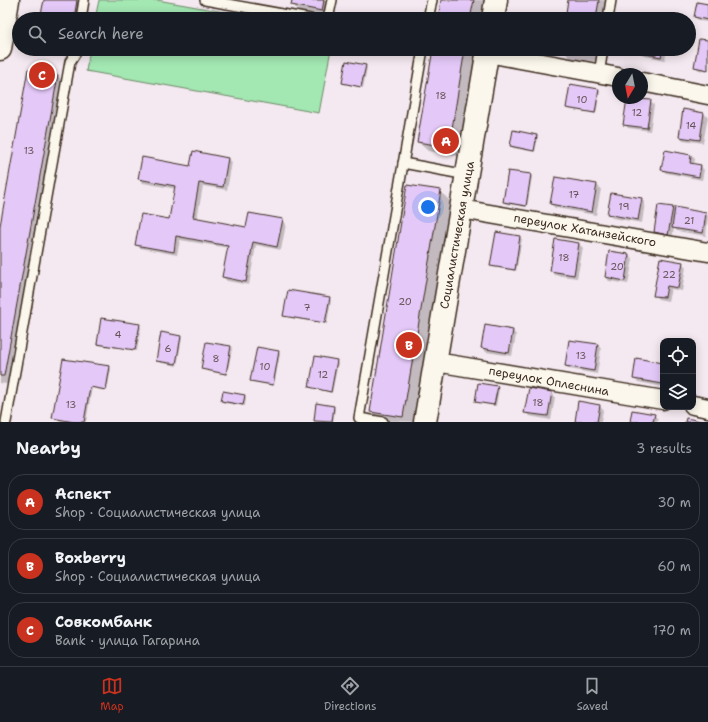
<!DOCTYPE html>
<html lang="en">
<head>
<meta charset="utf-8">
<style>
  body { margin:0; font-family:"Shantell Sans",sans-serif; background:#242831; color:#f1f3f6 }
  .controls { position:absolute; right:12px; bottom:12px; display:grid; overflow:hidden; border-radius:8px; box-shadow:0 2px 10px #0003 }
  .controls button { width:36px; height:36px; display:grid; place-items:center; padding:0; border:0; border-bottom:1px solid #363941; background:#171b24; color:#f1f3f6; font:20px sans-serif }
  .compass { position:absolute; left:612px; top:68px; width:36px; height:36px; border-radius:50%; background:#171b24; box-shadow:0 2px 10px #0003; rotate:190deg }
  .you { position:absolute; left:428px; top:207px; width:14px; height:14px; margin:-10px; border:3px solid #fff; border-radius:50%; background:#1a73e8; box-shadow:0 0 0 6px #1a73e833 }
  .badge { display:grid; place-items:center; width:26px; height:26px; border-radius:50%; background:#c8321e; color:#fff; font-size:13px; font-weight:700 }
  .pin { position:absolute; translate:-50% -50%; border:2px solid #fff; box-shadow:0 1px 4px #0006 }
  .list { margin:0; padding:0; list-style:none }
  h2 { display:flex; justify-content:space-between; align-items:center; height:52px; margin:0; padding:0 16px; font-size:17px }
  h2 small { font-size:13px; font-weight:400; color:#9ea1a6 }
  .list li { display:grid; grid-template-columns:26px 1fr auto; gap:12px; align-items:center; box-sizing:border-box; height:56px; margin:0 8px 8px; padding:0 8px; border:1px solid #363941; border-radius:16px }
  .list b { display:block; font-size:15px; white-space:nowrap }
  .list p { margin:0; font-size:13px; white-space:nowrap; color:#9ea1a6 }
  .list em { font-size:13px; font-style:normal; color:#9ea1a6 }
  .icon { flex:none; width:22px; height:22px; fill:none; stroke:currentColor; stroke-width:2; stroke-linecap:round; stroke-linejoin:round }
  .map { position:relative; flex:none; width:708px; height:422px; overflow:hidden }
  .search { position:absolute; background:#171b24; box-shadow:0 2px 10px #0003; left:12px; right:12px; top:12px; height:44px; display:flex; align-items:center; gap:10px; box-sizing:border-box; padding:0 14px; border-radius:22px; color:#9ea1a6; font-size:15px }
  .sheet { height:244px; background:#171b24 }
  nav { display:flex; justify-content:space-around; align-items:center; box-sizing:border-box; height:56px; border-top:1px solid #363941; background:#171b24; font-size:11px; color:#9ea1a6 }
  nav a { display:grid; justify-items:center; gap:2px }
  nav .on { color:#c8321e }
  .map>svg:first-child { display:block }
  .green { fill:#a3e7b2; stroke:#6f8868 }
  .shadow { fill:#0003 }
  .building { fill:#e4c9f8; stroke:#3b2a1e }
  .lines { fill:none; stroke-linecap:round; stroke-linejoin:round }
  .service-casing { stroke:#3b2a1e; stroke-width:12 }
  .minor-casing { stroke:#3b2a1e; stroke-width:21 }
  .secondary-casing { stroke:#3b2a1e; stroke-width:25 }
  .service { stroke:#fbf7ec; stroke-width:9 }
  .minor { stroke:#fbf7ec; stroke-width:18 }
  .secondary { stroke:#fbf7ec; stroke-width:22 }
  .labels { text-anchor:middle; stroke-width:3; stroke-linejoin:round; paint-order:stroke }
  .number-label { font-size:10px; fill:#655254 }
  .street-label { font-size:12px; fill:#3b2a1e; stroke:#fbf7ec }
</style>
</head>
<body>
<div class="map">
<svg width="708" height="422" viewBox="0 0 708 422">
  <rect width="100%" height="100%" fill="#f4e9f0"/>
  <filter id="ink" filterUnits="userSpaceOnUse"><feTurbulence type="fractalNoise" baseFrequency=".025" numOctaves="2"/><feDisplacementMap in="SourceGraphic" scale="8" xChannelSelector="R" yChannelSelector="G"/><feConvolveMatrix kernelMatrix="1 2 1 2 8 2 1 2 1" color-interpolation-filters="sRGB"/></filter>
  <g filter="url(#ink)">
    <g class="green">
      <polygon points="99,0 157,0 264,19 95,19"/>
      <polygon points="90,49 331,49 319,113 86,71"/>
    </g>
    <g class="shadow">
      <polygon points="45,0 88,0 84,19 41,19"/>
      <polygon points="293,0 335,0 330,19 301,13 292,4"/>
      <polygon points="442,0 484,0 481,19 439,19"/>
      <polygon points="569,0 610,0 607,19 566,19"/>
      <polygon points="708,5 708,22 699,21 695,17"/>
      <polygon points="708,42 708,72 699,70 695,67"/>
      <polygon points="43,49 79,49 77,58 46,52"/>
      <polygon points="434,49 476,49 458,156 428,151 418,142"/>
      <polygon points="562,49 602,49 600,62 570,58"/>
      <polygon points="642,49 667,49 665,60 645,56 642,53"/>
      <polygon points="365,66 367,68 363,88 344,84 343,83"/>
      <polygon points="58,76 67,85 13,385 0,383 0,232"/>
      <polygon points="599,90 600,92 596,114 568,109 567,108"/>
      <polygon points="628,98 650,101 654,105 650,131 628,128 624,124"/>
      <polygon points="704,114 708,117 703,143 683,140 680,136"/>
      <polygon points="536,135 538,137 535,152 513,148 511,146"/>
      <polygon points="194,152 228,159 232,162 227,190 203,186 197,219 247,228 282,220 286,224 281,250 256,245 249,285 227,281 223,277 229,248 180,240 177,255 140,248 136,244 170,220 176,189 143,183 139,179 191,167"/>
      <polygon points="691,155 695,159 694,165 701,166 704,170 702,180 666,173 662,170"/>
      <polygon points="531,175 532,177 527,207 506,204 504,202"/>
      <polygon points="556,178 597,185 601,189 596,215 555,208 551,204"/>
      <polygon points="440,191 450,201 413,422 380,421 371,412"/>
      <polygon points="641,199 645,202 642,223 612,218 608,214"/>
      <polygon points="672,208 676,211 706,214 708,216 706,236 677,231 674,228 672,238 659,236 655,232"/>
      <polygon points="496,233 520,237 522,239 516,271 493,267 491,265"/>
      <polygon points="556,240 579,244 583,248 577,278 554,275 551,271"/>
      <polygon points="629,255 633,259 628,284 609,281 606,277"/>
      <polygon points="682,263 686,267 682,291 671,289 668,301 658,299 654,295"/>
      <polygon points="329,298 331,300 327,324 286,317 284,316"/>
      <polygon points="139,325 141,327 137,351 99,345 98,344"/>
      <polygon points="513,331 516,335 512,356 486,352 482,348"/>
      <polygon points="180,337 182,338 177,366 158,362 157,361"/>
      <polygon points="598,345 601,349 597,374 569,369 566,366"/>
      <polygon points="230,347 232,349 227,375 204,370 202,369"/>
      <polygon points="278,352 280,354 274,386 253,382 251,380"/>
      <polygon points="336,361 338,363 332,393 312,388 310,387"/>
      <polygon points="663,364 663,387 638,382 634,379"/>
      <polygon points="109,367 111,369 107,391 92,388 86,422 69,422 55,420 54,418"/>
      <polygon points="497,387 499,389 496,406 478,403 476,401"/>
      <polygon points="552,393 555,397 551,420 529,416 525,412"/>
      <polygon points="245,396 246,398 245,406 224,403 222,401"/>
      <polygon points="600,406 603,410 601,422 576,422"/>
      <polygon points="334,407 335,409 333,422 316,422 315,421"/>
      <polygon points="654,415 658,419 657,422 631,422"/>
    </g>
    <g class="building">
      <polygon points="44,0 77,0 74,19 40,19"/>
      <polygon points="292,0 324,0 322,11 291,5"/>
      <polygon points="441,0 474,0 470,19 438,19"/>
      <polygon points="568,0 599,0 596,19 565,19"/>
      <polygon points="697,2 708,4 708,20 694,17"/>
      <polygon points="699,39 708,40 708,70 694,67"/>
      <polygon points="433,49 465,49 449,147 417,142"/>
      <polygon points="561,49 592,49 591,54"/>
      <polygon points="641,49 663,49 661,57 641,53"/>
      <polygon points="346,61 366,65 361,87 342,83"/>
      <polygon points="28,69 58,75 4,376 0,376 0,226"/>
      <polygon points="570,84 599,89 595,113 566,108"/>
      <polygon points="627,98 651,100 647,128 623,125"/>
      <polygon points="683,109 704,113 700,140 679,137"/>
      <polygon points="513,130 537,135 534,151 510,146"/>
      <polygon points="665,150 691,155 690,163 701,165 699,177 661,170"/>
      <polygon points="193,151 228,158 223,187 199,183 193,217 246,227 249,213 283,219 277,247 253,242 246,282 222,277 228,246 176,236 174,252 135,245 141,214 169,219 175,186 138,179 142,157 190,166"/>
      <polygon points="508,171 531,174 526,206 503,202"/>
      <polygon points="555,177 597,184 592,212 550,204"/>
      <polygon points="407,185 441,190 403,417 370,412"/>
      <polygon points="611,193 642,198 638,220 607,214"/>
      <polygon points="658,205 673,207 668,235 654,232"/>
      <polygon points="675,207 706,213 703,233 672,228"/>
      <polygon points="496,232 520,236 515,270 490,266"/>
      <polygon points="555,239 579,243 574,275 550,271"/>
      <polygon points="609,251 629,254 625,281 605,277"/>
      <polygon points="660,258 683,262 678,288 667,286 665,297 653,296"/>
      <polygon points="288,290 330,297 325,323 283,316"/>
      <polygon points="101,318 140,324 135,350 97,344"/>
      <polygon points="485,325 513,330 509,353 481,348"/>
      <polygon points="161,332 181,336 176,364 156,361"/>
      <polygon points="569,340 598,344 594,371 565,366"/>
      <polygon points="206,342 231,346 226,374 201,369"/>
      <polygon points="257,347 279,351 273,385 250,381"/>
      <polygon points="315,356 337,360 331,392 309,387"/>
      <polygon points="636,358 663,363 663,384 633,379"/>
      <polygon points="63,359 110,366 106,390 90,387 84,422 74,422 52,418"/>
      <polygon points="478,383 498,386 494,405 475,402"/>
      <polygon points="529,388 552,392 548,416 524,413"/>
      <polygon points="223,391 245,395 243,405 221,401"/>
      <polygon points="578,401 600,405 597,422 575,422"/>
      <polygon points="316,403 334,406 332,422 314,421"/>
      <polygon points="632,410 655,414 653,422 630,422"/>
      <polygon points="686,418 706,422 685,422"/>
    </g>
    <g class="lines">
      <g class="service-casing">
        <g id="service">
          <polyline points="205,0 310,19"/>
          <polyline points="81,19 84,0"/>
          <polyline points="328,19 332,0"/>
          <polyline points="428,19 432,0"/>
          <polyline points="608,19 611,0"/>
          <polyline points="599,74 603,49"/>
          <polyline points="403,163 467,175"/>
          <polyline points="6,422 70,62 75,54 76,49"/>
          <polyline points="383,422 359,418 423,49"/>
        </g>
      </g>
      <g class="minor-casing">
        <g id="minor">
          <polyline points="488,53 618,77"/>
          <polyline points="642,82 708,95"/>
          <polyline points="461,209 708,252"/>
          <polyline points="436,362 663,400"/>
          <polyline points="693,405 708,408"/>
        </g>
      </g>
      <g class="secondary-casing">
        <g id="secondary">
          <polyline points="493,19 496,0"/>
          <polyline points="0,49 8,0"/>
          <polyline points="425,422 488,49"/>
        </g>
      </g>
      <use href="#service" class="service"/>
      <use href="#minor" class="minor"/>
      <use href="#secondary" class="secondary"/>
    </g>
  </g>
  <g class="labels">
    <g class="number-label">
      <text x="441" y="99">18</text>
      <text x="582" y="103">10</text>
      <text x="637" y="116">12</text>
      <text x="691" y="129">14</text>
      <text x="29" y="154">13</text>
      <text x="574" y="198">17</text>
      <text x="624" y="210">19</text>
      <text x="689" y="224">21</text>
      <text x="564" y="261">18</text>
      <text x="617" y="270">20</text>
      <text x="669" y="278">22</text>
      <text x="405" y="305">20</text>
      <text x="307" y="311">7</text>
      <text x="118" y="338">4</text>
      <text x="168" y="352">6</text>
      <text x="581" y="359">13</text>
      <text x="216" y="362">8</text>
      <text x="265" y="370">10</text>
      <text x="323" y="378">12</text>
      <text x="538" y="406">18</text>
      <text x="71" y="408">13</text>
    </g>
    <g class="street-label">
      <text transform="translate(585 230) rotate(10)" y="4">переулок Хатанзейского</text>
      <text transform="translate(457 235) rotate(-80)" y="4">Социалистическая улица</text>
      <text transform="translate(549 381) rotate(10)" y="4">переулок Оплеснина</text>
    </g>
  </g>
</svg>
<div class="controls">
<button><svg class="icon" aria-label="locate" viewBox="0 0 24 24"><circle cx="12" cy="12" r="6"/><path d="M12 2v4M12 18v4M2 12h4M18 12h4"/></svg></button>
<button><svg class="icon" aria-label="layers" viewBox="0 0 24 24"><path d="M12 4l9 5-9 5-9-5zM3 14l9 5 9-5"/></svg></button>
</div>
<svg class="compass" viewBox="-18 -18 36 36"><path d="M0-13l5 13h-10z" fill="#e53935"/><path d="M0 13l5-13h-10z" fill="#9ea1a6"/></svg>
<div class="you"></div>
<div class="pin badge" style="left:446px;top:141px">A</div>
<div class="pin badge" style="left:409px;top:345px">B</div>
<div class="pin badge" style="left:42px;top:75px">C</div>
<div class="search"><svg class="icon" aria-label="search" viewBox="0 0 24 24"><circle cx="10" cy="10" r="6"/><path d="M15 15l6 6"/></svg>Search here</div>
</div>
<section class="sheet">
<h2>Nearby<small>3 results</small></h2>
<ul class="list">
<li><span class="badge">A</span><div><b>Аспект</b><p>Shop · Социалистическая улица</p></div><em>30 m</em></li>
<li><span class="badge">B</span><div><b>Boxberry</b><p>Shop · Социалистическая улица</p></div><em>60 m</em></li>
<li><span class="badge">C</span><div><b>Совкомбанк</b><p>Bank · улица Гагарина</p></div><em>170 m</em></li>
</ul>
</section>
<nav>
<a class="on"><svg class="icon" aria-label="map" viewBox="0 0 24 24"><path d="M3 6l6-2 6 2 6-2v14l-6 2-6-2-6 2zM9 4v14M15 6v14"/></svg>Map</a>
<a><svg class="icon" aria-label="directions" viewBox="0 0 24 24"><path d="M12 3l9 9-9 9-9-9zM9 14v-3h6M13 9l2 2-2 2"/></svg>Directions</a>
<a><svg class="icon" aria-label="saved" viewBox="0 0 24 24"><path d="M7 4h10v16l-5-4-5 4z"/></svg>Saved</a>
</nav>
</body>
</html>
